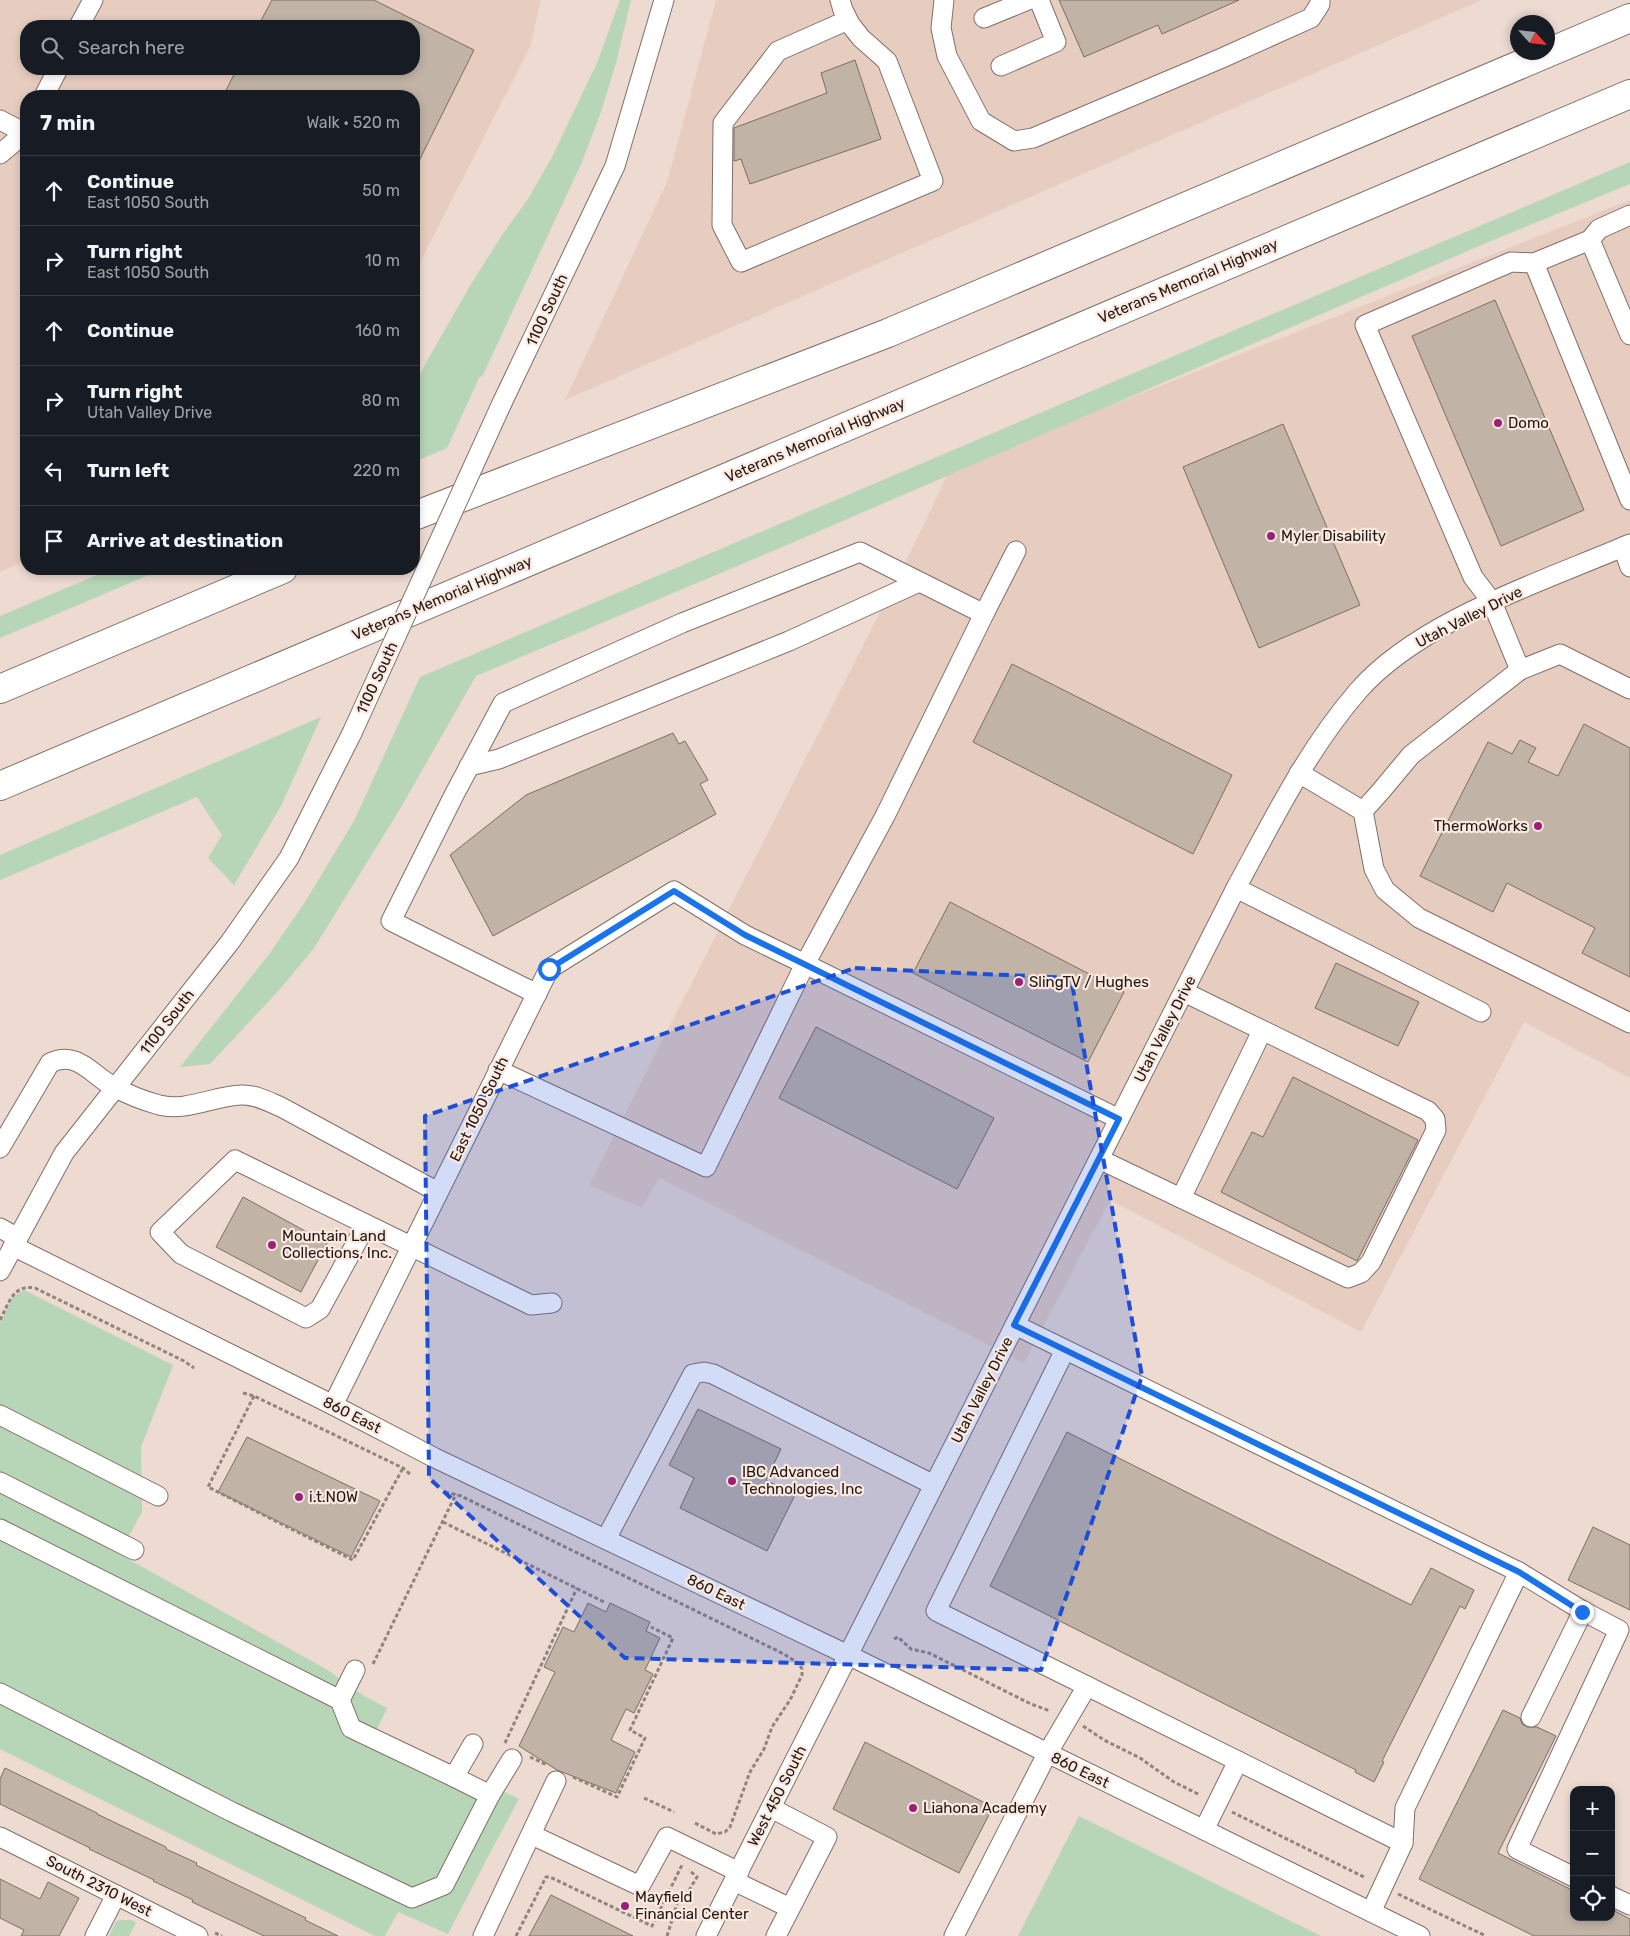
<!DOCTYPE html>
<html lang="en">
<head>
<meta charset="utf-8">
<style>
  body { margin:0; font-family:Rubik,sans-serif; background:#20242c; color:#f1f3f6 }
  .controls { position:absolute; right:15px; bottom:15px; display:grid; overflow:hidden; border-radius:10px; box-shadow:0 2px 8px #0003 }
  .controls button { width:45px; height:45px; display:grid; place-items:center; padding:0; border:0; border-bottom:1px solid #363941; background:#171b24; color:#f1f3f6; font:25px sans-serif }
  .compass { position:absolute; left:1510px; top:15px; width:45px; height:45px; border-radius:50%; background:#171b24; box-shadow:0 2px 8px #0003; rotate:117deg }
  .stop { position:absolute; width:15px; height:15px; margin:-11px; border:4px solid #1a73e8; border-radius:50%; background:#fff }
  .stop.end { background:#1a73e8; border-color:#fff; box-shadow:0 1px 5px #0008 }
  .list { margin:0; padding:0; list-style:none }
  h2 { display:flex; justify-content:space-between; align-items:center; height:65px; margin:0; padding:0 20px; font-size:21px }
  h2 small { font-size:16px; font-weight:400; color:#9ea1a6 }
  .list li { display:grid; grid-template-columns:32px 1fr auto; gap:15px; align-items:center; box-sizing:border-box; height:70px; padding:0 20px; border-top:1px solid #363941 }
  .list b { display:block; font-size:19px; white-space:nowrap }
  .list p { margin:0; font-size:16px; white-space:nowrap; color:#9ea1a6 }
  .list em { font-size:16px; font-style:normal; color:#9ea1a6 }
  .icon { flex:none; width:28px; height:28px; fill:none; stroke:currentColor; stroke-width:2; stroke-linecap:round; stroke-linejoin:round }
  .map { position:relative; flex:none; width:1630px; height:1936px; overflow:hidden }
  .search { position:absolute; background:#171b24; box-shadow:0 2px 8px #0003; left:20px; top:20px; width:400px; height:55px; display:flex; align-items:center; gap:12px; box-sizing:border-box; padding:0 18px; border-radius:20px; color:#9ea1a6; font-size:19px }
  .panel { position:absolute; background:#171b24; box-shadow:0 2px 8px #0003; left:20px; top:90px; width:400px; height:485px; border-radius:20px }
  .map>svg:first-child { display:block }
  .built { fill:#e7cdc0; fill-rule:evenodd }
  .green { fill:#b7d5b7 }
  .building { fill:#c1b3a6; stroke:#7b6e62 }
  .lines { fill:none; stroke-linecap:round; stroke-linejoin:round }
  .minor-casing { stroke:#807067; stroke-width:21 }
  .highway-casing { stroke:#807067; stroke-width:30 }
  .path { stroke:#91847d; stroke-width:3; stroke-dasharray:4 2.5; stroke-linecap:butt }
  .minor { stroke:#fff; stroke-width:19 }
  .highway { stroke:#fff; stroke-width:28 }
  .minor-bridge-casing { stroke:#807067; stroke-width:21; stroke-linecap:butt }
  .minor-bridge { stroke:#fff; stroke-width:19 }
  .route { stroke:#1a73e8; stroke-width:6 }
  .marked { fill:#1d4ed8; fill-opacity:0.2; stroke:#1d4ed8; stroke-width:4; stroke-dasharray:10 6; stroke-linejoin:round }
  .poi-dot { fill:#9b2078; stroke:#fbe8df; stroke-width:2 }
  .labels { text-anchor:middle; stroke-width:4.5; stroke-linejoin:round; paint-order:stroke }
  .street-label { font-size:15px; fill:#1e1714; stroke:#fbe8df }
  .poi-label { font-size:15px; fill:#1e1714; stroke:#fbe8df; text-anchor:start }
</style>
</head>
<body>
<div class="map">
<svg width="1630" height="1936" viewBox="0 0 1630 1936">
  <rect width="100%" height="100%" fill="#eddbd2"/>
  <g class="built">
    <path d="M 0,0 L 541,0 L 530,47 L 414,274 L 414,96 L 26,96 L 26,561 L 0,572 ZM 26,26 L 414,26 L 414,69 L 26,69 Z"/>
    <polygon points="716,0 1482,0 565,400 667,182"/>
    <polygon points="1630,200 1630,1078 1524,1022 1361,1332 1110,1200 1024,1363 659,1178 642,1208 589,1185 913,547 950,469"/>
  </g>
  <g class="green">
    <polygon points="620,0 631,0 616,63 601,112 582,162 482,377 480,376 447,448 414,462 414,388 427,361 470,286 502,235 528,199 552,157 597,63"/>
    <polygon points="1630,162 1630,184 1486,243 794,542 476,676 400,809 314,948 281,988 210,1064 180,1067 270,953 305,902 354,821 420,677"/>
    <polygon points="111,569 163,569 0,638 0,616"/>
    <polygon points="321,717 281,806 234,885 208,858 222,835 197,797 0,880 0,855"/>
    <polygon points="24,1290 173,1365 141,1447 142,1512 119,1554 326,1669 364,1696 387,1708 376,1731 519,1799 491,1851 448,1934 398,1912 385,1936 375,1936 0,1749 0,1323 13,1297"/>
    <polygon points="1079,1816 1321,1936 1018,1936"/>
    <polygon points="121,1920 132,1920 136,1923 129,1936 109,1936 116,1921"/>
  </g>
  <g class="building">
    <polygon points="272,0 374,0 474,50 414,171 414,96 223,96 237,69 414,69 414,26 258,26"/>
    <polygon points="1059,0 1239,0 1162,34 1158,25 1084,57"/>
    <polygon points="855,60 881,139 750,184 741,159 734,161 734,128 827,93 821,73"/>
    <polygon points="1495,300 1584,510 1501,546 1412,336"/>
    <polygon points="1283,424 1360,605 1259,648 1183,467"/>
    <polygon points="1012,664 1232,775 1193,854 973,742"/>
    <polygon points="1584,724 1630,748 1630,977 1582,953 1595,928 1507,883 1493,912 1420,876 1488,742 1512,754 1520,740 1536,748 1528,762 1558,776"/>
    <polygon points="673,733 679,744 685,741 708,780 700,784 716,814 493,936 450,855 526,795"/>
    <polygon points="950,902 1124,992 1088,1062 913,973"/>
    <polygon points="1336,963 1419,1002 1398,1046 1315,1008"/>
    <polygon points="816,1027 994,1118 957,1189 779,1098"/>
    <polygon points="1293,1077 1418,1140 1357,1261 1221,1192 1252,1132 1263,1137"/>
    <polygon points="243,1197 327,1243 301,1292 216,1247"/>
    <polygon points="698,1409 781,1449 766,1480 795,1495 767,1551 680,1508 694,1478 669,1465"/>
    <polygon points="1067,1432 1411,1605 1431,1568 1474,1590 1465,1609 1460,1606 1382,1761 1384,1762 1374,1782 1355,1772 1356,1770 990,1586"/>
    <polygon points="247,1437 380,1501 351,1557 218,1492"/>
    <polygon points="1593,1527 1630,1545 1630,1610 1568,1580"/>
    <polygon points="588,1603 606,1612 610,1603 650,1622 646,1631 660,1638 645,1670 653,1674 634,1713 626,1709 611,1740 635,1752 616,1793 557,1770 519,1746 555,1672 544,1667 563,1627 574,1632"/>
    <polygon points="1503,1710 1520,1718 1522,1724 1527,1727 1537,1727 1556,1736 1498,1853 1574,1891 1574,1917 1611,1917 1611,1909 1630,1919 1630,1936 1534,1936 1419,1879"/>
    <polygon points="865,1742 993,1807 959,1873 833,1809"/>
    <polygon points="5,1768 97,1813 97,1814 166,1847 166,1849 197,1863 196,1865 306,1918 305,1920 338,1936 264,1936 192,1902 193,1900 153,1881 154,1880 89,1849 90,1848 0,1804 0,1779"/>
    <polygon points="0,1879 40,1899 48,1882 79,1898 59,1936 21,1936 24,1930 0,1918"/>
    <polygon points="551,1895 633,1936 529,1936"/>
  </g>
  <g class="lines">
    <g class="minor-casing">
      <g id="minor">
        <polyline points="840,0 843,10 850,24 861,38 887,61 933,181 741,262 722,225 723,123 778,51 848,20"/>
        <polyline points="944,0 941,28 947,56 981,121 1014,141 1033,138 1222,58 1311,18 1320,4 1320,0"/>
        <polyline points="984,18 1028,0"/>
        <polyline points="79,26 93,0"/>
        <polyline points="1001,66 1056,42 1039,0"/>
        <polyline points="44,96 58,69"/>
        <polyline points="0,120 25,133"/>
        <polyline points="0,154 26,132"/>
        <polyline points="1630,215 1599,229 1590,240 1534,263 1511,262 1365,325 1473,577 1492,602 1520,670 1560,654 1630,689"/>
        <polyline points="1590,240 1630,335"/>
        <polyline points="1534,263 1630,500"/>
        <polyline points="502,403 615,166 664,0"/>
        <polyline points="1623,547 1630,567"/>
        <polyline points="984,614 885,816 805,964 1119,1119"/>
        <polyline points="469,766 499,759 789,641 919,582"/>
        <polyline points="1299,773 1363,811 1374,869 1385,890 1419,918 1630,1023"/>
        <polyline points="1363,811 1381,791 1411,755 1520,670"/>
        <polyline points="1236,888 1481,1012"/>
        <polyline points="537,994 391,921 454,795 503,703 682,623 860,552 984,614 1016,551"/>
        <path d="M 0,1148 L 50,1063 C 78,1049 93,1077 116,1088 C 129,1095 145,1101 159,1105 C 186,1112 214,1096 241,1095 C 255,1094 269,1102 281,1107 L 438,1192"/>
        <polyline points="1099,1159 1348,1278 1361,1273 1371,1262 1436,1130 1435,1119 1428,1111 1184,992"/>
        <polyline points="1181,1198 1262,1031"/>
        <polyline points="366,1225 320,1309 306,1318 181,1254 160,1232 235,1160 531,1305 552,1303"/>
        <polyline points="0,1228 18,1238"/>
        <polyline points="13,1246 333,1405 435,1458 848,1655 1420,1936"/>
        <polyline points="0,1271 64,1153 230,942 289,858 352,733"/>
        <polyline points="1015,1325 1519,1572 1405,1808 1403,1843 1371,1912"/>
        <polyline points="1065,1350 936,1611 1403,1843"/>
        <polyline points="333,1405 549,969 674,891 745,935 805,964 706,1167 498,1070"/>
        <polyline points="0,1415 158,1496"/>
        <polyline points="0,1482 134,1550"/>
        <polyline points="0,1529 340,1700 355,1670"/>
        <polyline points="606,1539 693,1374 704,1372 713,1374 934,1485"/>
        <polyline points="1519,1572 1583,1611"/>
        <polyline points="0,1693 232,1812 412,1898 444,1885 490,1795 512,1759"/>
        <polyline points="340,1700 351,1728 454,1777 473,1744"/>
        <polyline points="1531,1717 1583,1611 1619,1630 1517,1849 1574,1877"/>
        <polyline points="454,1777 490,1795"/>
        <polyline points="771,1808 827,1837 776,1936"/>
        <polyline points="1204,1830 1238,1761"/>
        <polyline points="532,1835 640,1886 667,1837 739,1872"/>
        <polyline points="0,1837 198,1936"/>
        <polyline points="734,1881 790,1908"/>
        <polyline points="1611,1896 1630,1905"/>
        <polyline points="95,1936 116,1895"/>
        <polyline points="483,1936 556,1781"/>
        <path d="M 706,1936 L 1236,888 C 1273,820 1307,750 1358,691 C 1420,620 1544,581 1630,544"/>
        <polyline points="954,1936 1047,1754 1087,1686"/>
      </g>
    </g>
    <g class="highway-casing">
      <g id="highway">
        <polyline points="414,516 888,333 1630,18"/>
        <polyline points="0,689 283,569"/>
        <polyline points="0,786 1630,94"/>
      </g>
    </g>
    <g class="path">
      <path d="M 0,1320 C 9,1303 13,1284 35,1288 L 184,1361 L 194,1368"/>
      <polyline points="243,1393 254,1396 403,1468 411,1475"/>
      <polyline points="254,1396 208,1487 353,1560 403,1468"/>
      <polyline points="445,1492 461,1496 784,1654 799,1664 802,1669 802,1675 790,1700 772,1727 764,1749 750,1772 730,1827 725,1832 716,1834 693,1822"/>
      <polyline points="443,1522 606,1603"/>
      <polyline points="894,1639 898,1637 911,1649 929,1653 1031,1704 1050,1711"/>
      <polyline points="373,1664 456,1494"/>
      <polyline points="1083,1726 1104,1740 1140,1758 1174,1782 1200,1795"/>
      <polyline points="505,1743 577,1588"/>
      <polyline points="530,1757 547,1765"/>
      <polyline points="573,1777 617,1797 645,1738 630,1730 673,1638 651,1627"/>
      <polyline points="644,1798 674,1812"/>
      <polyline points="1232,1812 1366,1878"/>
      <polyline points="1398,1894 1486,1936"/>
      <polyline points="215,1933 222,1936"/>
      <polyline points="516,1936 546,1877 550,1877 652,1926 682,1865"/>
      <polyline points="667,1936 678,1901 688,1892 697,1877 689,1870"/>
    </g>
    <use href="#minor" class="minor"/>
    <use href="#highway" class="highway"/>
    <g class="minor-bridge-casing">
      <polyline id="minor-bridge" points="352,733 502,403"/>
    </g>
    <use href="#minor-bridge" class="minor-bridge"/>
  </g>
  <g class="lines">
    <polyline class="route" points="549,969 674,891 745,935 1119,1119 1014,1325 1519,1572 1582,1612"/>
  </g>
  <path class="marked" d="M 855,968 L 1071,978 L 1142,1376 L 1041,1670 L 625,1658 L 429,1478 L 425,1116 Z"/>
  <g class="poi-dot">
    <circle cx="1498" cy="423" r="5"/>
    <circle cx="1271" cy="536" r="5"/>
    <circle cx="1538" cy="826" r="5"/>
    <circle cx="1019" cy="982" r="5"/>
    <circle cx="272" cy="1245" r="5"/>
    <circle cx="732" cy="1481" r="5"/>
    <circle cx="299" cy="1497" r="5"/>
    <circle cx="913" cy="1808" r="5"/>
    <circle cx="625" cy="1906" r="5"/>
  </g>
  <g class="labels">
    <g class="street-label">
      <text transform="translate(1188 281) rotate(-23)" y="5">Veterans Memorial Highway</text>
      <text transform="translate(547 310) rotate(-65)" y="5">1100 South</text>
      <text transform="translate(815 440) rotate(-23)" y="5">Veterans Memorial Highway</text>
      <text transform="translate(442 598) rotate(-23)" y="5">Veterans Memorial Highway</text>
      <text transform="translate(1469 617) rotate(-27)" y="5">Utah Valley Drive</text>
      <text transform="translate(377 678) rotate(-65)" y="5">1100 South</text>
      <text transform="translate(167 1022) rotate(-52)" y="5">1100 South</text>
      <text transform="translate(1165 1029) rotate(-63)" y="5">Utah Valley Drive</text>
      <text transform="translate(479 1109) rotate(-64)" y="5">East 1050 South</text>
      <text transform="translate(982 1390) rotate(-63)" y="5">Utah Valley Drive</text>
      <text transform="translate(352 1415) rotate(27)" y="5">860 East</text>
      <text transform="translate(716 1592) rotate(26)" y="5">860 East</text>
      <text transform="translate(1080 1770) rotate(26)" y="5">860 East</text>
      <text transform="translate(777 1796) rotate(-63)" y="5">West 450 South</text>
      <text transform="translate(99 1886) rotate(27)" y="5">South 2310 West</text>
    </g>
    <g class="poi-label">
      <text x="1508" y="428">Domo</text>
      <text x="1281" y="541">Myler Disability</text>
      <text x="1528" y="831" text-anchor="end">ThermoWorks</text>
      <text x="1029" y="987">SlingTV / Hughes</text>
      <text x="282" y="1241">Mountain Land<tspan x="282" dy="17">Collections, Inc.</tspan></text>
      <text x="742" y="1477">IBC Advanced<tspan x="742" dy="17">Technologies, Inc</tspan></text>
      <text x="309" y="1502">i.t.NOW</text>
      <text x="923" y="1813">Liahona Academy</text>
      <text x="635" y="1902">Mayfield<tspan x="635" dy="17">Financial Center</tspan></text>
    </g>
  </g>
</svg>
<div class="controls">
<button>+</button>
<button>−</button>
<button><svg class="icon" aria-label="locate" viewBox="0 0 24 24"><circle cx="12" cy="12" r="6"/><path d="M12 2v4M12 18v4M2 12h4M18 12h4"/></svg></button>
</div>
<svg class="compass" viewBox="-18 -18 36 36"><path d="M0-13l5 13h-10z" fill="#e53935"/><path d="M0 13l5-13h-10z" fill="#9ea1a6"/></svg>
<div class="stop" style="left:549px;top:969px"></div>
<div class="stop end" style="left:1582px;top:1612px"></div>
<div class="search"><svg class="icon" aria-label="search" viewBox="0 0 24 24"><circle cx="10" cy="10" r="6"/><path d="M15 15l6 6"/></svg>Search here</div>
<section class="panel">
<h2>7 min<small>Walk · 520 m</small></h2>
<ul class="list">
<li><svg class="icon" aria-label="ahead" viewBox="0 0 24 24"><path d="M12 20V5M6 11l6-6 6 6"/></svg><div><b>Continue</b><p>East 1050 South</p></div><em>50 m</em></li>
<li><svg class="icon" aria-label="right" viewBox="0 0 24 24"><path d="M7 20v-9h11M14 6l5 5-5 5"/></svg><div><b>Turn right</b><p>East 1050 South</p></div><em>10 m</em></li>
<li><svg class="icon" aria-label="ahead" viewBox="0 0 24 24"><path d="M12 20V5M6 11l6-6 6 6"/></svg><div><b>Continue</b></div><em>160 m</em></li>
<li><svg class="icon" aria-label="right" viewBox="0 0 24 24"><path d="M7 20v-9h11M14 6l5 5-5 5"/></svg><div><b>Turn right</b><p>Utah Valley Drive</p></div><em>80 m</em></li>
<li><svg class="icon" aria-label="left" viewBox="0 0 24 24"><path d="M17 20v-9H6M10 6l-5 5 5 5"/></svg><div><b>Turn left</b></div><em>220 m</em></li>
<li><svg class="icon" aria-label="arrive" viewBox="0 0 24 24"><path d="M6 21V4h12l-3 4 3 4H6"/></svg><div><b>Arrive at destination</b></div></li>
</ul>
</section>
</div>
</body>
</html>
